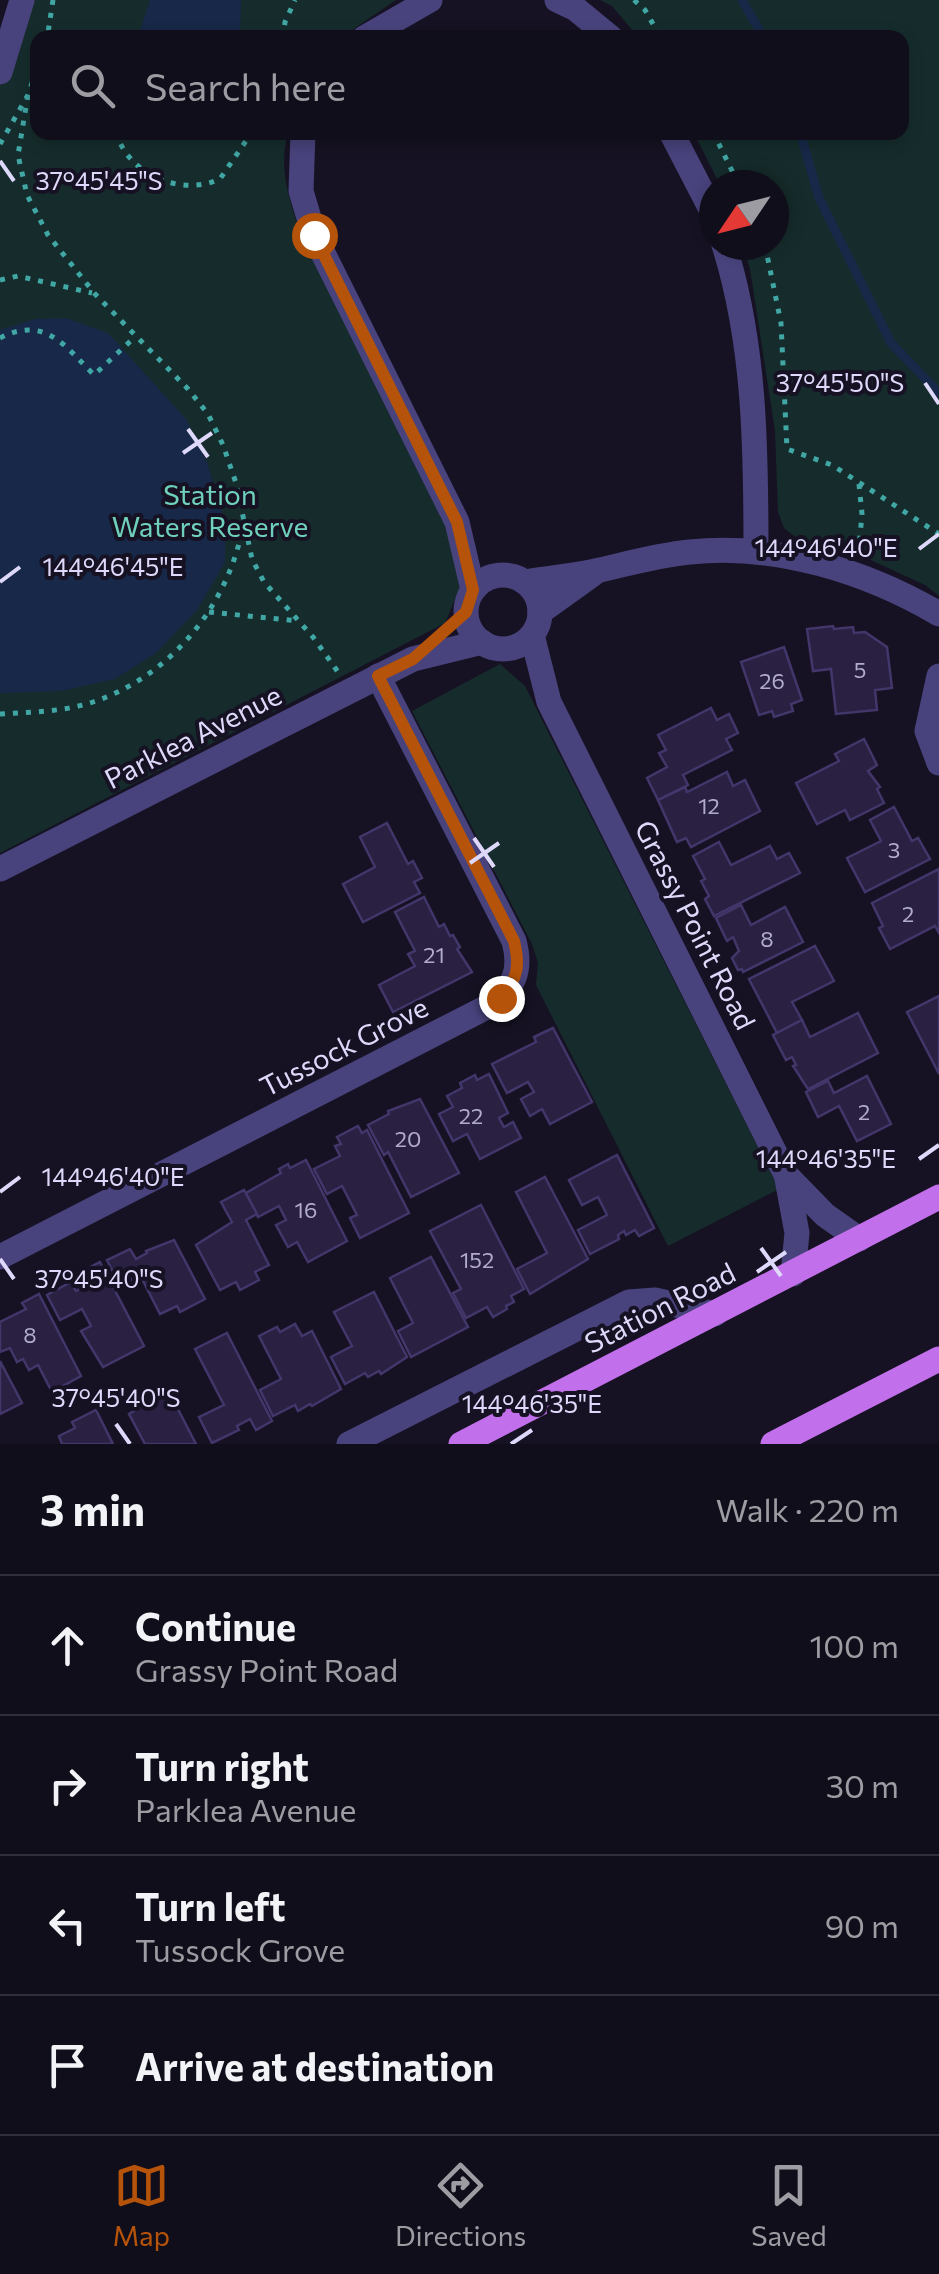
<!DOCTYPE html>
<html lang="en">
<head>
<meta charset="utf-8">
<style>
  body { margin:0; font-family:Commissioner,sans-serif; background:#191723; color:#f1f3f6 }
  .compass { position:absolute; left:699px; top:170px; width:90px; height:90px; border-radius:50%; background:#100e1a; box-shadow:0 5px 15px #0003; rotate:235deg }
  .stop { position:absolute; width:30px; height:30px; margin:-22px; border:8px solid #b45309; border-radius:50%; background:#fff }
  .stop.end { background:#b45309; border-color:#fff; box-shadow:0 2px 10px #0008 }
  .list { margin:0; padding:0; list-style:none }
  h2 { display:flex; justify-content:space-between; align-items:center; height:130px; margin:0; padding:0 40px; font-size:42px }
  h2 small { font-size:32px; font-weight:400; color:#9c9ca2 }
  .list li { display:grid; grid-template-columns:65px 1fr auto; gap:30px; align-items:center; box-sizing:border-box; height:140px; padding:0 40px; border-top:2px solid #302e39 }
  .list b { display:block; font-size:38px; white-space:nowrap }
  .list p { margin:0; font-size:32px; white-space:nowrap; color:#9c9ca2 }
  .list em { font-size:32px; font-style:normal; color:#9c9ca2 }
  .icon { flex:none; width:55px; height:55px; fill:none; stroke:currentColor; stroke-width:2; stroke-linecap:round; stroke-linejoin:round }
  .map { position:relative; flex:none; width:939px; height:1444px; overflow:hidden }
  .search { position:absolute; background:#100e1a; box-shadow:0 5px 15px #0003; left:30px; right:30px; top:30px; height:110px; display:flex; align-items:center; gap:25px; box-sizing:border-box; padding:0 35px; border-radius:20px; color:#9c9ca2; font-size:38px }
  .sheet { height:690px; background:#100e1a }
  nav { display:flex; justify-content:space-around; align-items:center; box-sizing:border-box; height:140px; border-top:2px solid #302e39; background:#100e1a; font-size:28px; color:#9c9ca2 }
  nav a { display:grid; justify-items:center; gap:5px }
  nav .on { color:#b45309 }
  .map>svg:first-child { display:block }
  .green { fill:#162c2c }
  .water { fill:#172848 }
  .lines { fill:none; stroke-linecap:round; stroke-linejoin:round }
  .stream { stroke:#172848; stroke-width:9 }
  .building { fill:#292042; stroke:#42366a; stroke-width:2.5 }
  .path { stroke:#40a7a5; stroke-width:5; stroke-dasharray:5 8; stroke-linecap:butt }
  .minor { stroke:#48437c; stroke-width:25 }
  .primary { stroke:#c26feb; stroke-width:25 }
  .route { stroke:#b45309; stroke-width:12 }
  .ticks { fill:none; stroke:#ded9fa; stroke-width:4 }
  .labels { text-anchor:middle; stroke-width:8; stroke-linejoin:round; paint-order:stroke }
  .number-label { font-size:22px; fill:#b1abcc }
  .park-label { font-size:28px; fill:#6fd0bc; stroke:#161223 }
  .street-label { font-size:28px; fill:#ded9fa; stroke:#161223 }
  .ticks-label { font-size:25px; text-anchor:middle; fill:#ded9fa; stroke:#161223; stroke-width:8; stroke-linejoin:round; paint-order:stroke }
</style>
</head>
<body>
<div class="map">
<svg width="939" height="1444" viewBox="0 0 939 1444">
  <rect width="100%" height="100%" fill="#161223"/>
  <g class="green">
    <path d="M 25,0 L 396,0 L 342,37 L 38,38 L 38,132 L 288,133 C 278,169 289,199 301,234 L 470,564 L 445,623 L 0,853 L 0,58 Z"/>
    <polygon points="600,0 939,0 939,596 925,585 862,556 799,540 784,528 778,512 775,431 750,269 742,245 774,245 774,185 720,185 694,133 902,132 902,38 638,37 612,6"/>
    <polygon points="500,664 525,686 779,1189 668,1246 536,985 538,963 532,944 412,711"/>
  </g>
  <g class="water">
    <polygon points="150,0 241,0 240,37 138,37"/>
    <polygon points="66,318 108,333 186,419 207,462 225,522 225,562 197,610 156,653 115,679 61,691 0,693 0,330 35,319"/>
  </g>
  <g class="lines">
    <g class="stream">
      <polyline points="742,0 764,38"/>
      <polyline points="800,132 819,198 891,343 939,393"/>
    </g>
  </g>
  <g class="building">
    <polygon points="833,626 834,629 853,627 854,633 865,632 887,647 892,688 875,690 877,710 836,714 831,669 813,671 807,629"/>
    <polygon points="784,647 802,700 791,704 793,711 774,717 772,711 759,715 741,662"/>
    <polygon points="711,708 717,720 729,714 738,733 726,739 732,750 683,775 688,785 658,800 647,778 667,767 659,753 666,750 658,735"/>
    <polygon points="864,739 877,765 868,771 880,787 877,789 884,803 850,820 845,810 817,824 796,783 839,761 835,754"/>
    <polygon points="727,772 733,786 745,780 760,811 691,847 686,838 677,842 658,800 685,787 687,792"/>
    <polygon points="894,807 912,841 918,838 930,859 865,892 847,858 881,841 870,820"/>
    <polygon points="387,823 408,864 413,861 422,878 414,882 420,893 363,922 343,884 375,867 360,837"/>
    <polygon points="719,842 731,865 770,846 777,859 789,853 800,873 714,916 705,899 709,896 701,881 705,879 693,856"/>
    <polygon points="939,869 939,933 935,926 890,949 879,928 883,926 872,903"/>
    <polygon points="424,897 439,927 444,924 450,936 453,935 460,947 457,949 472,972 393,1012 379,985 415,966 408,954 415,951 395,912"/>
    <polygon points="741,905 751,925 785,907 803,942 743,972 742,969 738,970 732,958 739,951 733,937 727,941 716,918"/>
    <polygon points="815,946 834,981 792,1002 802,1020 777,1033 749,979"/>
    <polygon points="939,996 939,1074 907,1012"/>
    <polygon points="858,1013 878,1053 808,1089 793,1066 796,1065 792,1057 786,1060 773,1035 802,1020 810,1037"/>
    <polygon points="553,1028 592,1102 550,1124 542,1109 530,1116 521,1099 534,1092 528,1082 507,1093 492,1064 536,1042 534,1037"/>
    <polygon points="489,1074 508,1113 499,1118 504,1127 513,1122 521,1138 480,1159 467,1134 453,1141 439,1114 453,1107 447,1096 462,1088 460,1083 475,1075 477,1080"/>
    <polygon points="867,1076 891,1124 857,1141 839,1106 818,1117 806,1092 828,1081 834,1093"/>
    <polygon points="420,1099 459,1173 411,1197 388,1152 384,1155 368,1125 389,1114 388,1111"/>
    <polygon points="358,1126 362,1133 367,1130 409,1213 360,1238 350,1218 357,1215 342,1186 327,1194 314,1169 340,1156 335,1146 341,1144 337,1137"/>
    <polygon points="617,1155 654,1228 639,1236 635,1230 626,1235 624,1231 618,1235 619,1239 590,1254 578,1230 607,1215 598,1197 582,1205 569,1180"/>
    <polygon points="306,1160 347,1241 308,1262 297,1242 288,1247 276,1225 286,1220 279,1206 258,1217 246,1193 281,1173 279,1169 288,1164 290,1168"/>
    <polygon points="545,1177 588,1259 530,1294 517,1269 547,1253 516,1192"/>
    <polygon points="244,1190 257,1214 246,1220 269,1265 255,1272 259,1280 240,1290 236,1282 220,1290 196,1245 232,1222 221,1202"/>
    <polygon points="481,1205 524,1289 511,1296 514,1302 506,1306 507,1309 493,1317 487,1307 466,1318 453,1293 461,1289 430,1231"/>
    <polygon points="174,1240 205,1299 180,1312 177,1306 160,1314 140,1275 120,1286 107,1260 130,1249 136,1259 147,1253 146,1251"/>
    <polygon points="431,1257 468,1327 411,1357 398,1331 413,1323 390,1278"/>
    <polygon points="100,1262 144,1346 103,1367 81,1331 91,1326 82,1309 60,1320 47,1295 71,1282 76,1291 92,1282 85,1270"/>
    <polygon points="374,1292 407,1357 381,1374 379,1371 368,1377 365,1373 345,1384 331,1357 352,1346 334,1312"/>
    <polygon points="39,1294 81,1376 52,1392 38,1365 29,1370 23,1359 17,1362 10,1348 0,1352 0,1322 26,1309 22,1303"/>
    <polygon points="295,1324 302,1336 312,1331 341,1389 312,1406 310,1404 298,1411 295,1405 273,1416 260,1390 281,1379 259,1336 277,1327 280,1332"/>
    <polygon points="227,1333 272,1421 256,1430 250,1419 237,1426 239,1430 212,1443 199,1417 224,1405 195,1349"/>
    <polygon points="0,1361 22,1403 0,1414"/>
    <polygon points="168,1390 196,1444 145,1444 129,1414"/>
    <polygon points="96,1410 113,1444 62,1444 59,1436 75,1428 72,1422"/>
  </g>
  <g class="lines">
    <g class="path">
      <polyline points="53,0 48,33 65,38"/>
      <polyline points="634,0 645,10 661,38"/>
      <polyline points="283,38 285,22 295,0"/>
      <polyline points="28,95 18,155 27,195 48,235 95,294 188,389 208,414 223,445 236,483 252,559 264,582 313,637 338,672"/>
      <path d="M 116,132 C 128,175 181,197 220,179 L 252,132"/>
      <polyline points="713,132 739,185"/>
      <polyline points="0,144 28,95 38,65"/>
      <polyline points="765,245 781,323 787,449 832,465 939,534"/>
      <polyline points="0,280 18,276 92,293"/>
      <path d="M 0,338 C 45,315 65,346 94,375 L 136,336"/>
      <polyline points="859,484 862,514 859,548"/>
      <polyline points="209,612 298,621"/>
      <path d="M 0,714 C 31,712 63,712 93,702 C 171,676 228,606 243,526"/>
    </g>
    <g class="minor">
      <polyline points="557,0 576,9 611,38"/>
      <polyline points="364,38 430,0"/>
      <polyline points="0,72 22,0"/>
      <polyline points="303,132 301,191 314,235 457,522 473,590"/>
      <polyline points="671,132 714,215"/>
      <path d="M 724,245 C 755,343 756,448 756,550"/>
      <circle cx="503" cy="612" r="37"/>
      <path d="M 524,582 C 549,578 575,576 600,570 C 630,563 659,555 690,552 C 775,543 866,571 939,614"/>
      <polyline points="540,612 593,574"/>
      <polyline points="532,635 549,702 786,1175 825,1215 859,1239"/>
      <polyline points="939,676 927,731 939,763"/>
      <polyline points="0,869 413,659 482,642"/>
      <polyline points="787,1179 797,1233 793,1274"/>
      <path d="M 0,1257 L 489,1006 C 514,988 522,971 514,941 L 378,676"/>
      <polyline points="349,1444 629,1302 655,1300 715,1314"/>
    </g>
    <g class="primary">
      <polyline points="461,1444 939,1197"/>
      <polyline points="773,1444 939,1359"/>
    </g>
  </g>
  <g class="lines">
    <path class="route" d="M 314,235 L 457,522 L 473,590 L 466,612 L 413,659 L 378,676 L 514,941 C 520,965 518,979 501,998"/>
  </g>
  <path class="ticks" d="M 0,161 L 14,181M 925,383 L 939,404M 188,429 L 208,457M 183,453 L 212,433M 919,549 L 939,534M 0,582 L 20,567M 474,838 L 494,867M 470,863 L 499,843M 919,1159 L 939,1145M 0,1192 L 20,1177M 761,1248 L 781,1276M 0,1259 L 14,1279M 757,1272 L 786,1252M 116,1424 L 130,1444M 511,1444 L 532,1430"/>
  <g class="labels">
    <g class="number-label">
      <text x="860" y="678">5</text>
      <text x="772" y="689">26</text>
      <text x="709" y="814">12</text>
      <text x="894" y="858">3</text>
      <text x="908" y="922">2</text>
      <text x="767" y="947">8</text>
      <text x="434" y="963">21</text>
      <text x="864" y="1120">2</text>
      <text x="471" y="1124">22</text>
      <text x="408" y="1147">20</text>
      <text x="306" y="1218">16</text>
      <text x="477" y="1268">152</text>
      <text x="30" y="1343">8</text>
    </g>
    <g class="park-label">
      <text x="210" y="505">Station<tspan x="210" dy="32">Waters Reserve</tspan></text>
    </g>
    <g class="street-label">
      <text transform="translate(193 737) rotate(-27)" y="10">Parklea Avenue</text>
      <text transform="translate(695 925) rotate(63)" y="10">Grassy Point Road</text>
      <text transform="translate(344 1047) rotate(-27)" y="10">Tussock Grove</text>
      <text transform="translate(660 1308) rotate(-27)" y="10">Station Road</text>
    </g>
  </g>
  <g class="ticks-label">
    <text x="99" y="190">37°45'45"S</text>
    <text x="840" y="392">37°45'50"S</text>
    <text x="826" y="557">144°46'40"E</text>
    <text x="113" y="576">144°46'45"E</text>
    <text x="826" y="1168">144°46'35"E</text>
    <text x="113" y="1186">144°46'40"E</text>
    <text x="99" y="1288">37°45'40"S</text>
    <text x="116" y="1407">37°45'40"S</text>
    <text x="532" y="1413">144°46'35"E</text>
  </g>
</svg>
<svg class="compass" viewBox="-18 -18 36 36"><path d="M0-13l5 13h-10z" fill="#e53935"/><path d="M0 13l5-13h-10z" fill="#9c9ca2"/></svg>
<div class="stop" style="left:314px;top:235px"></div>
<div class="stop end" style="left:501px;top:998px"></div>
<div class="search"><svg class="icon" aria-label="search" viewBox="0 0 24 24"><circle cx="10" cy="10" r="6"/><path d="M15 15l6 6"/></svg>Search here</div>
</div>
<section class="sheet">
<h2>3 min<small>Walk · 220 m</small></h2>
<ul class="list">
<li><svg class="icon" aria-label="ahead" viewBox="0 0 24 24"><path d="M12 20V5M6 11l6-6 6 6"/></svg><div><b>Continue</b><p>Grassy Point Road</p></div><em>100 m</em></li>
<li><svg class="icon" aria-label="right" viewBox="0 0 24 24"><path d="M7 20v-9h11M14 6l5 5-5 5"/></svg><div><b>Turn right</b><p>Parklea Avenue</p></div><em>30 m</em></li>
<li><svg class="icon" aria-label="left" viewBox="0 0 24 24"><path d="M17 20v-9H6M10 6l-5 5 5 5"/></svg><div><b>Turn left</b><p>Tussock Grove</p></div><em>90 m</em></li>
<li><svg class="icon" aria-label="arrive" viewBox="0 0 24 24"><path d="M6 21V4h12l-3 4 3 4H6"/></svg><div><b>Arrive at destination</b></div></li>
</ul>
</section>
<nav>
<a class="on"><svg class="icon" aria-label="map" viewBox="0 0 24 24"><path d="M3 6l6-2 6 2 6-2v14l-6 2-6-2-6 2zM9 4v14M15 6v14"/></svg>Map</a>
<a><svg class="icon" aria-label="directions" viewBox="0 0 24 24"><path d="M12 3l9 9-9 9-9-9zM9 14v-3h6M13 9l2 2-2 2"/></svg>Directions</a>
<a><svg class="icon" aria-label="saved" viewBox="0 0 24 24"><path d="M7 4h10v16l-5-4-5 4z"/></svg>Saved</a>
</nav>
</body>
</html>
